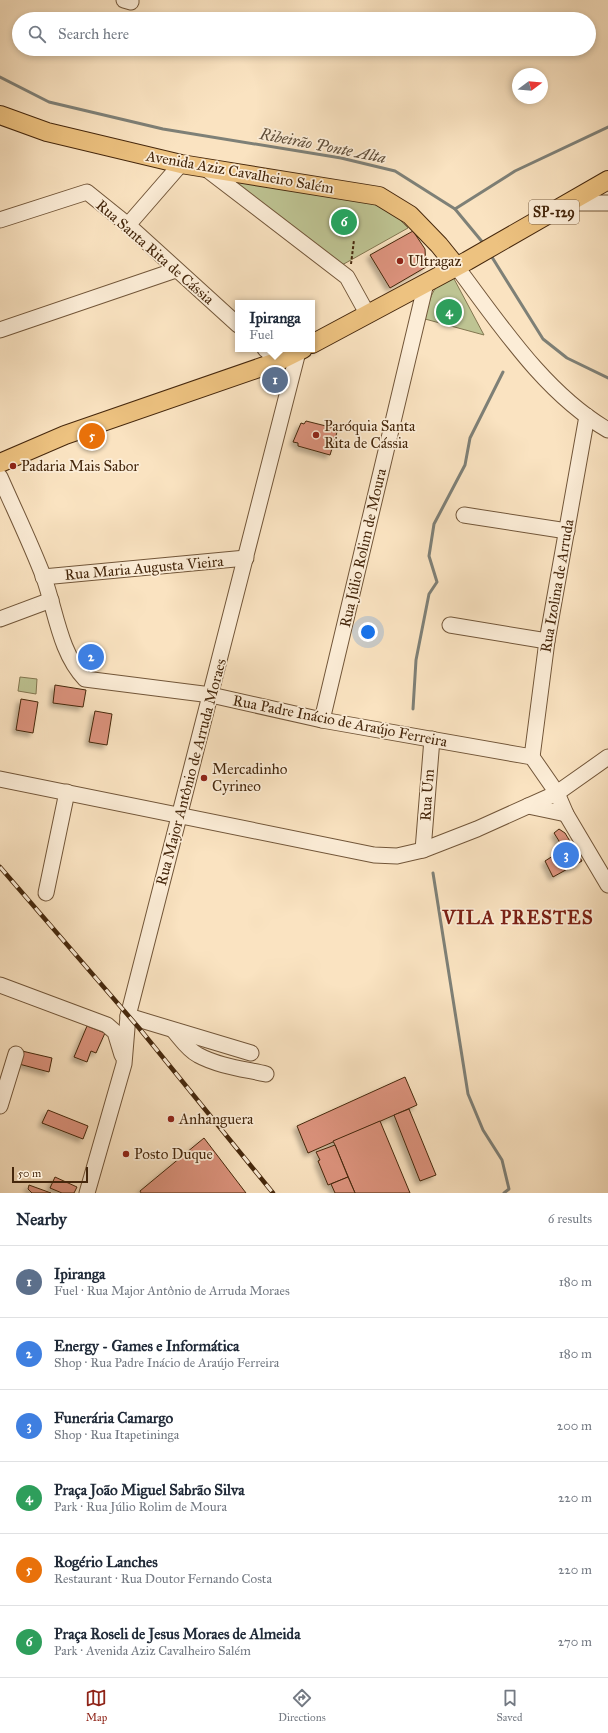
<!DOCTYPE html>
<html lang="en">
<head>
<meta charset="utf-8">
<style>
  body { margin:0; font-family:"IM FELL Great Primer",serif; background:#f2f2f3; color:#1f2937 }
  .compass { position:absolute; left:512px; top:68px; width:36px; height:36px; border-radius:50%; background:#fff; box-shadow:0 2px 6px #0003; rotate:74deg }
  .scale { position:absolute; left:12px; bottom:10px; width:76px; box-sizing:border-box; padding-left:4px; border:2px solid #45270c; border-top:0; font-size:11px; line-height:14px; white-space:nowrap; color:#45270c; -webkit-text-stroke:3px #fcedd7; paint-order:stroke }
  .you { position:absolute; left:368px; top:632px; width:14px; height:14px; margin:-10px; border:3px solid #fff; border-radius:50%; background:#1a73e8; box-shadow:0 0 0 6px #1a73e833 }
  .badge { display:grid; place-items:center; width:26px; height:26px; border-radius:50%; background:#8f2418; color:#fff; font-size:13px; font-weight:700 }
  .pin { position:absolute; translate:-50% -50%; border:2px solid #fff; box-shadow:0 1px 4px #0006 }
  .popup { position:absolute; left:235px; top:300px; width:80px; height:52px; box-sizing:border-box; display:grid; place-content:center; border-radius:0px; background:#fff; filter:drop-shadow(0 1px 3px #0005); font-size:13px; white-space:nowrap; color:#747a83 }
  .popup b { font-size:15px; color:#1f2937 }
  .popup::after { content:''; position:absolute; left:50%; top:100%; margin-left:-8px; border:8px solid transparent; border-top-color:#fff }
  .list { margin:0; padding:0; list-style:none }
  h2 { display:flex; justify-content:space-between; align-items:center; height:52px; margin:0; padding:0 16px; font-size:17px }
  h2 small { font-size:13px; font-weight:400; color:#747a83 }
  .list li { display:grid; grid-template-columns:26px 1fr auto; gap:12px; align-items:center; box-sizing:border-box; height:72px; padding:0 16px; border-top:1px solid #e0e1e3 }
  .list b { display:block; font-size:15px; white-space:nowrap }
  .list p { margin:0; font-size:13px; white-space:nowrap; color:#747a83 }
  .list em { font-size:13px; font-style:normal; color:#747a83 }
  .icon { flex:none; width:22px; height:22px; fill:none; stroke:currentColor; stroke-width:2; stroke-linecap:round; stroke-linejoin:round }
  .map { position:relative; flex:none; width:608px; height:1193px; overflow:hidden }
  .search { position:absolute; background:#fff; box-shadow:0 2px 6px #0003; left:12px; right:12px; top:12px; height:44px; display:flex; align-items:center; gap:10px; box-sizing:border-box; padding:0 14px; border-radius:22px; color:#747a83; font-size:15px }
  .sheet { height:484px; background:#fff }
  nav { display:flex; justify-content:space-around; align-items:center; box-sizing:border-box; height:56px; border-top:1px solid #e0e1e3; background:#fff; font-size:11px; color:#747a83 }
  nav a { display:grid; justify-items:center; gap:2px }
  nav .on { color:#8f2418 }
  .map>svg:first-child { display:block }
  .green { fill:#bec493; stroke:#827650 }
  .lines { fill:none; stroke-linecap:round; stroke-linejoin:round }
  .stream { stroke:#7e8077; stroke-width:3 }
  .building { fill:#db927b; stroke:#45270c; filter:url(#shadow) }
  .minor-casing { stroke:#725639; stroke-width:17 }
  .major-casing { stroke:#45270c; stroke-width:20 }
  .path { stroke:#45270c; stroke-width:2; stroke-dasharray:3 2; stroke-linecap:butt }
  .minor { stroke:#fcedd7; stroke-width:15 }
  .major { stroke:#edc280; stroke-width:18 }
  .rail-casing { stroke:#45270c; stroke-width:4.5 }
  .rail { stroke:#fcedd7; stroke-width:3; stroke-dasharray:9; stroke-linecap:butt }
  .poi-dot { fill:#8f2418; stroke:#fcedd7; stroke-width:1.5 }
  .labels { text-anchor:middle; stroke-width:3.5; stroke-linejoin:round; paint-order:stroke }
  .shield { fill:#fcedd7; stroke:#7c6249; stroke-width:1 }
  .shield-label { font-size:14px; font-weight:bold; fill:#45270c }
  .street-label { font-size:15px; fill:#45270c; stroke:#fcedd7 }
  .poi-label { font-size:15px; fill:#45270c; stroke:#fcedd7; text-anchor:start }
  .water-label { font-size:16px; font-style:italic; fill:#5d4c38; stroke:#fcedd7 }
  .district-label { font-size:19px; font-weight:bold; letter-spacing:1px; fill:#7a1f14; stroke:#fcedd7 }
</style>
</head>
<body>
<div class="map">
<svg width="608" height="1193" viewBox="0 0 608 1193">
  <defs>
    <filter id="shadow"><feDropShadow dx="-3.5" dy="3.5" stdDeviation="2" flood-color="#0004"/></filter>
  </defs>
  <rect width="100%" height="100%" fill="#fae3c1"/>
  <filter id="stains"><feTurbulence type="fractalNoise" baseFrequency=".005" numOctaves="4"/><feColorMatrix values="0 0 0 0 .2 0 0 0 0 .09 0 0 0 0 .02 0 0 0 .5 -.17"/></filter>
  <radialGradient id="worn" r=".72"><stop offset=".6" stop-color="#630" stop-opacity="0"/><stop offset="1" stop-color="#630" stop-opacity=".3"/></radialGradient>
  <g class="green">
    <polygon points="233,181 368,201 395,215 408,228 342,265"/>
    <path d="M 453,277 L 484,335 L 425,319 C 430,299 431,284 453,277 Z"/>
    <polygon points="20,677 37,679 36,694 18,691"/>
  </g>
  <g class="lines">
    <g class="stream">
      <polyline points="0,77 49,102 163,129 341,158 395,171 455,209 484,244"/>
      <polyline points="455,209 515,171 608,127"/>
      <polyline points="490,254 543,339 567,358 608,378"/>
      <polyline points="413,709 416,660 429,594 437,582 429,556 434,524 465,465 470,438 503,372"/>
      <polyline points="433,873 468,1094 483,1130 502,1160 509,1189 504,1193"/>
    </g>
  </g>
  <g class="building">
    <polygon points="413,231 425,249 426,267 390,288 370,255"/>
    <polygon points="306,421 338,429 330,455 298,446 298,443 293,442 301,423 304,424"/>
    <polygon points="55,685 86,690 83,707 53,703"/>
    <polygon points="21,699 38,702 33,733 16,730"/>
    <polygon points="95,711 112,714 107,745 89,742"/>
    <polygon points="559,829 565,833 582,861 553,877 545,861 564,849 554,833"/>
    <polygon points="87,1026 105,1033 96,1053 91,1051 87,1062 74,1057"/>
    <polygon points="22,1051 52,1058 49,1072 19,1064"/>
    <polygon points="405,1077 417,1105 308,1153 297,1126"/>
    <polygon points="409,1109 436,1175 420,1181 394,1115"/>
    <polygon points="48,1110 88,1126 83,1139 42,1123"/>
    <polygon points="380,1121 410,1193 355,1193 335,1145 333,1141"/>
    <polygon points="204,1138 246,1193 141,1193 140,1191"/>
    <polygon points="335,1145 348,1177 328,1185 318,1161 320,1160 316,1152"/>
    <polygon points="55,1177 77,1187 74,1193 62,1193 50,1188"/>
    <polygon points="348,1177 355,1193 335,1193 331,1184"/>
    <polygon points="29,1185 51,1193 32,1193 28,1189"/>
  </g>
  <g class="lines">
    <g class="minor-casing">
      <g id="minor">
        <polyline points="124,0 131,2 131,0"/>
        <polyline points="205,168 347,277 368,315"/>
        <polyline points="570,203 608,203"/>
        <polyline points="0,220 87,192 128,225 238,325"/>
        <polyline points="128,225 181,164"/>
        <path d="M 456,266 C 499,323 545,394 608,430"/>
        <polyline points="0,330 176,270"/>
        <polyline points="265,349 279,361"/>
        <path d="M 0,477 C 15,511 31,544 44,578 C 56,612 60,653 85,679 L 211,695 L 322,720 L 532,757 L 557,793 L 566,814 L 608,885"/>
        <polyline points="464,515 567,531"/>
        <polyline points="43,577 246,558"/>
        <polyline points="0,619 51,600"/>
        <polyline points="450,625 547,641"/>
        <polyline points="322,720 426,283"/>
        <polyline points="532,757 547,641 587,416"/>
        <polyline points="0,779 374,855 397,856 423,850 477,829 557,793 608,757"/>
        <polyline points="528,806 566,814"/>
        <polyline points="423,850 432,739"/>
        <polyline points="46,893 67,792"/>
        <polyline points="0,985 107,1025 115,1032 122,1055"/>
        <polyline points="128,1016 251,1053"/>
        <path d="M 174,1031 C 181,1039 188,1050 198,1055 C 218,1066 244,1069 266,1074"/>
        <polyline points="0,1106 16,1054"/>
        <polyline points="87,1193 124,1064 128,1016 298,352"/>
      </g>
    </g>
    <g class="major-casing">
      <g id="major">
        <polyline points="0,115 47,132 181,164 379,196 410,215 439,245 456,266"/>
        <polyline points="312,344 467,261 608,180"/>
        <polyline points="0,463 65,435 279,361 303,349"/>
      </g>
    </g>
    <polyline class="path" points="351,264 354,240"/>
    <use href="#minor" class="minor"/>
    <use href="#major" class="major"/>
    <g class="rail-casing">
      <polyline id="rail" points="0,867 139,1028 273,1193"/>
    </g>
    <use href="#rail" class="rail"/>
  </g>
  <g class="poi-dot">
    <circle cx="400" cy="261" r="4"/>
    <circle cx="316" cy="435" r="4"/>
    <circle cx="13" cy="466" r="4"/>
    <circle cx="204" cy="778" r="4"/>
    <circle cx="171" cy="1119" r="4"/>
    <circle cx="126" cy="1154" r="4"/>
  </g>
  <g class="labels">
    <rect class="shield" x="529" y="200" width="50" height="24" rx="3"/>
    <g class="shield-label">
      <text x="554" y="217">SP-129</text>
    </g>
    <g class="street-label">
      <text transform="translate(240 172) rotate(10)" y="5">Avenida Aziz Cavalheiro Salém</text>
      <text transform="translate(155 252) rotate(41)" y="5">Rua Santa Rita de Cássia</text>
      <text transform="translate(363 548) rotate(-77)" y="5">Rua Júlio Rolim de Moura</text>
      <text transform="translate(144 568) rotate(-5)" y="5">Rua Maria Augusta Vieira</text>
      <text transform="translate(557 586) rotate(-80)" y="5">Rua Izolina de Arruda</text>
      <text transform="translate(340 721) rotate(11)" y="5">Rua Padre Inácio de Araújo Ferreira</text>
      <text transform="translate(191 772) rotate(-75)" y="5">Rua Major Antônio de Arruda Moraes</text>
      <text transform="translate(427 795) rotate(-86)" y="5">Rua Um</text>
    </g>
    <g class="poi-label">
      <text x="408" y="266">Ultragaz</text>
      <text x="324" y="431">Paróquia Santa<tspan x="324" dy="17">Rita de Cássia</tspan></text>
      <text x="21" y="471">Padaria Mais Sabor</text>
      <text x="212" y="774">Mercadinho<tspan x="212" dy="17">Cyrineo</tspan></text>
      <text x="179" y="1124">Anhanguera</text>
      <text x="134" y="1159">Posto Duque</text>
    </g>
    <g class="water-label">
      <text transform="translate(323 145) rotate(11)" y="6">Ribeirão Ponte Alta</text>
    </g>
    <g class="district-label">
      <text x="518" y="924">VILA PRESTES</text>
    </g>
  </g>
  <rect width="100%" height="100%" filter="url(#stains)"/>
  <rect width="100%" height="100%" fill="url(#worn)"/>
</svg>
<svg class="compass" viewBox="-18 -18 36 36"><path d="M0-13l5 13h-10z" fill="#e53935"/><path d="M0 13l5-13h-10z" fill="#747a83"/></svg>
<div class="scale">50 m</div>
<div class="you"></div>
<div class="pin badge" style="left:275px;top:380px;background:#5c6f8a">1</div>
<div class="popup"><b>Ipiranga</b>Fuel</div>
<div class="pin badge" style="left:91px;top:657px;background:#3f7fe0">2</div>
<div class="pin badge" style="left:566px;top:855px;background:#3f7fe0">3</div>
<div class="pin badge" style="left:449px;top:312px;background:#2e9e5b">4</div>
<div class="pin badge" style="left:92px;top:436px;background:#e8710a">5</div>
<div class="pin badge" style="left:344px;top:222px;background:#2e9e5b">6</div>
<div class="search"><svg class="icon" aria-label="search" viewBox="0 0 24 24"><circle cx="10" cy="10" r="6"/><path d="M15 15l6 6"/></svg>Search here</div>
</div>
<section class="sheet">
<h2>Nearby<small>6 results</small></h2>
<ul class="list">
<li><span class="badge" style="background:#5c6f8a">1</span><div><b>Ipiranga</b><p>Fuel · Rua Major Antônio de Arruda Moraes</p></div><em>180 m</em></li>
<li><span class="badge" style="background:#3f7fe0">2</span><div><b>Energy - Games e Informática</b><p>Shop · Rua Padre Inácio de Araújo Ferreira</p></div><em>180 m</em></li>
<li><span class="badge" style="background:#3f7fe0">3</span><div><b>Funerária Camargo</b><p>Shop · Rua Itapetininga</p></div><em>200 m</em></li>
<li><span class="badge" style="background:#2e9e5b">4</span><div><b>Praça João Miguel Sabrão Silva</b><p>Park · Rua Júlio Rolim de Moura</p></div><em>220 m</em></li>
<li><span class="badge" style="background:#e8710a">5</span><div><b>Rogério Lanches</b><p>Restaurant · Rua Doutor Fernando Costa</p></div><em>220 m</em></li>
<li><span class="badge" style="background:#2e9e5b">6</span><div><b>Praça Roseli de Jesus Moraes de Almeida</b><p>Park · Avenida Aziz Cavalheiro Salém</p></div><em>270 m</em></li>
</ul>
</section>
<nav>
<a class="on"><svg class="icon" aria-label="map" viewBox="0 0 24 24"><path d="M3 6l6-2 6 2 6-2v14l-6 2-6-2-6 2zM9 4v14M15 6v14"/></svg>Map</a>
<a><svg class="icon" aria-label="directions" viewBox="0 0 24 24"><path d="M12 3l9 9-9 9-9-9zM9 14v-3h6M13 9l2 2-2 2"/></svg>Directions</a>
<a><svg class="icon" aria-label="saved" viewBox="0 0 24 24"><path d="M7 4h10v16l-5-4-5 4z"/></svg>Saved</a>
</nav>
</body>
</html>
